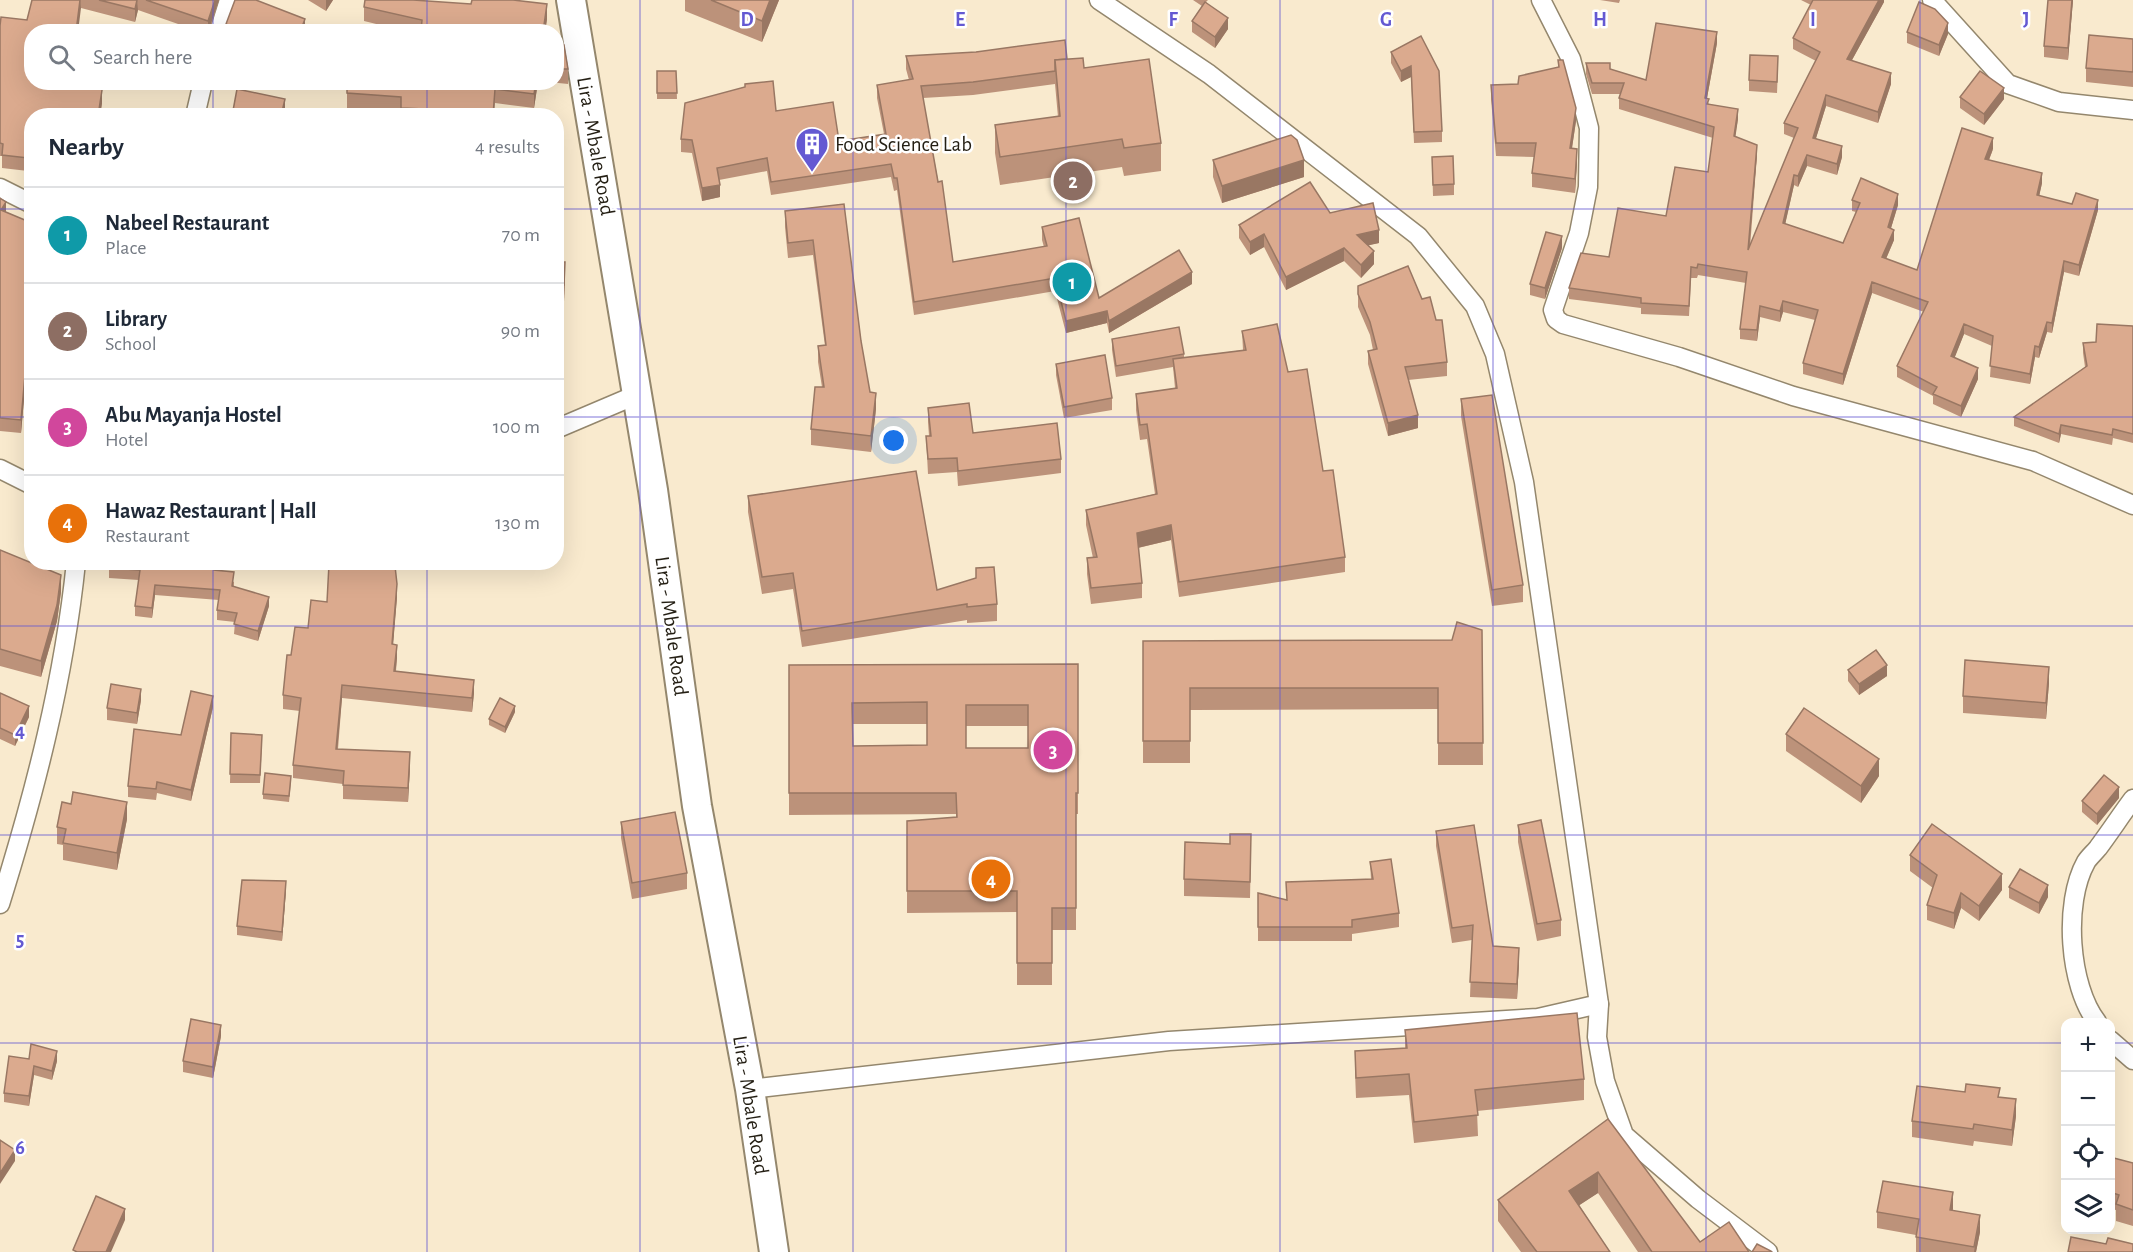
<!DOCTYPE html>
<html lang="en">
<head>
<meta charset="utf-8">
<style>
  body { margin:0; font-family:"Alegreya Sans",sans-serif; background:#f6f6f7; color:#1f2937 }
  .controls { position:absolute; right:18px; bottom:18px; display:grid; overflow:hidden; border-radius:12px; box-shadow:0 6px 24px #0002 }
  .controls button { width:54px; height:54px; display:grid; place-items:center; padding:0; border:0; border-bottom:2px solid #e0e1e3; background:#fff; color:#1f2937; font:30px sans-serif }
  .you { position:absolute; left:894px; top:441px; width:21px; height:21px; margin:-15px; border:4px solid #fff; border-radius:50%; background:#1a73e8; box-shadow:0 0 0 9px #1a73e833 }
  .badge { display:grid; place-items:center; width:39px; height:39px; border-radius:50%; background:#6459d2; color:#fff; font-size:20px; font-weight:700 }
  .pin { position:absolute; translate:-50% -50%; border:3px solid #fff; box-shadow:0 2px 6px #0006 }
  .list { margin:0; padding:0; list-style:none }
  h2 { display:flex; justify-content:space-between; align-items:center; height:78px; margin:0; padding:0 24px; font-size:26px }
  h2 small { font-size:20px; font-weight:400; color:#747a83 }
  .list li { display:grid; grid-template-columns:39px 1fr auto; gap:18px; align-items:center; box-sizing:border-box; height:96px; padding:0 24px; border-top:2px solid #e0e1e3 }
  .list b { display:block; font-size:22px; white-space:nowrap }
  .list p { margin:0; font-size:20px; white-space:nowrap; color:#747a83 }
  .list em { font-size:20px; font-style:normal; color:#747a83 }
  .icon { flex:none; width:33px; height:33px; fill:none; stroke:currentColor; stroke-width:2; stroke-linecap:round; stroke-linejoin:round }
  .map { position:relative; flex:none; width:2133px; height:1252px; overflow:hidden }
  .search { position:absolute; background:#fff; box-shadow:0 6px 24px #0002; left:24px; top:24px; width:540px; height:66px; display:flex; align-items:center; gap:15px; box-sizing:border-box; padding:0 21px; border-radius:24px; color:#747a83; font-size:22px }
  .panel { position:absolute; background:#fff; box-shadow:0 6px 24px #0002; left:24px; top:108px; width:540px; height:462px; border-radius:24px }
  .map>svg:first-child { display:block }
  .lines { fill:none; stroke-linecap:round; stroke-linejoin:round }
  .minor-casing { stroke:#94876d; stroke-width:21 }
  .primary-casing { stroke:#94876d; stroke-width:32 }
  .minor { stroke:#fff; stroke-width:18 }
  .primary { stroke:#fff; stroke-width:28 }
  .wall { fill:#bc927a; fill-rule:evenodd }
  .shaded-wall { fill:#997763 }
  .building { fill:#dbaa8e; stroke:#997763; stroke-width:1.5; fill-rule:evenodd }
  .grid { fill:none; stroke:#6459d2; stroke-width:1.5; stroke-opacity:0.55 }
  .labels { text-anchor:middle; stroke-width:5; stroke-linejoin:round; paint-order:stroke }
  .poi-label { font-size:21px; fill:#241f14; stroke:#fff; text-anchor:start }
  .street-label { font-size:21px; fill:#241f14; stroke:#fff }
  .grid-label { font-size:20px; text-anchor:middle; font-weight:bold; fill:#6459d2; stroke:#fff; stroke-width:5; stroke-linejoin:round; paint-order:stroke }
</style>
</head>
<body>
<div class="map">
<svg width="2133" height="1252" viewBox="0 0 2133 1252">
  <rect width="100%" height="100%" fill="#f9eace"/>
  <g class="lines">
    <g class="minor-casing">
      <g id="minor">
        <polyline points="1541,0 1571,59 1589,128 1588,187 1579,233 1553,310 1556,319 1563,324 1679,357 1793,396 2033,461 2133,505"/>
        <polyline points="1932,0 2008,84 2059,102 2133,110"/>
        <polyline points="219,32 229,0"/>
        <polyline points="195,116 203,82"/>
        <polyline points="0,188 32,204"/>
        <polyline points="556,429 636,395"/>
        <polyline points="0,469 32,485"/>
        <path d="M 0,904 C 35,792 64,680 76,562"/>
        <polyline points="1599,1004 1597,1037 1605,1081 1624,1135 1698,1199 1768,1252"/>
        <path d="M 2097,1022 C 2069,986 2063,903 2086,862 C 2089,857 2094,853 2098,848 C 2110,832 2121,815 2133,799"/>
        <polyline points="2110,1040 2133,1060"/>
        <polyline points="750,1089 1169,1041 1538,1018 1599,1004 1524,482 1495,354 1475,306 1418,236 1209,74 1099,0"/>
      </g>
    </g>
    <g class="primary-casing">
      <polyline id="primary" points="571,0 653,490 697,806 750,1089 774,1252"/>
    </g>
    <use href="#minor" class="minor"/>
    <use href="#primary" class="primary"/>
  </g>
  <g class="wall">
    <polygon points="32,0 219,0 209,32 201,32 138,10 135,22 81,8 32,32 102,103 100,116 32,116 32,162 29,162 28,171 2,168 2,156 0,156 0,26 27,20"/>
    <polygon points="308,0 333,0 326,11"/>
    <polygon points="685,0 779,0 762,42 685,11"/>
    <polygon points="1193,0 1208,0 1206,2 1228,29 1215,48 1192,32 1192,21 1202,6"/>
    <polygon points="1600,0 1620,0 1619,3"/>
    <polygon points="1801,0 1884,0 1884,2 1852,60 1891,84 1878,123 1826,106 1816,138 1842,157 1837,175 1807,166 1798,187 1794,185 1785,224 1843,243 1856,212 1852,211 1852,200 1898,205 1891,228 1894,240 1886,259 1917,270 1993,149 1989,160 2042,183 2039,196 2098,210 2079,276 2064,272 2052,333 2047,332 2039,358 2035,357 2030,384 1990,377 1992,346 1964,334 1954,358 1978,379 1961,417 1933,404 1933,396 1897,377 1897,366 1924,312 1872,293 1843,385 1803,374 1803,363 1815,320 1783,312 1780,322 1760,317 1757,341 1740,339 1740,329 1746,283 1698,275 1697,278 1691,278 1689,316 1641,314 1641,308 1569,299 1569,288 1609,257 1666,216 1708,172 1713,138 1619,109 1619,98 1621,94 1592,94 1586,74 1586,63 1610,69 1646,80 1717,43 1707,98 1709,105 1738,119 1735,136 1757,155 1750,248 1794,138 1784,134 1784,123 1816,61 1793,49 1793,38 1811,5"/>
    <polygon points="2048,0 2073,0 2068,60 2044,57 2044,46"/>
    <polygon points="364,7 547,19 545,32 409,32 364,21"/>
    <polygon points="226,24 305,32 226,32"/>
    <polygon points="1907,32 1948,34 1939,56 1907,43"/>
    <polygon points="1421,36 1442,131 1442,142 1414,143 1411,77 1401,82 1391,63 1391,52"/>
    <polygon points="2133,39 2133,87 2086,82 2086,68"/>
    <polygon points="556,44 568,69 568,84 549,82 556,82"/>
    <polygon points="906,56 1067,59 1084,68 1161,143 1161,171 1124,176 1122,167 1000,185 995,153 995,125 1058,117 1055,84 973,95 923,98 953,262 1044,247 1042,240 1042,227 1099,298 1192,284 1109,333 1107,323 1066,333 1055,291 914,315 897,190 894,191 891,177 771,195 767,171 719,180 720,197 702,201 692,153 681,152 681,139 776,111 839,141 884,134 877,98 877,85 909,80 906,69"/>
    <polygon points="1558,60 1576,121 1572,148 1577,162 1575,193 1532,187 1532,173 1534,157 1496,156 1491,99 1491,85 1518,84 1558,67"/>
    <polygon points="1778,68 1777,93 1749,91 1749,80"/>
    <polygon points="657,71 676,71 677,99 657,99"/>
    <polygon points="538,82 534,108 495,103 494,116 401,116 401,111 347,108 347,93"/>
    <polygon points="1960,97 2004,99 1984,125 1960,108"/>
    <polygon points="1432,157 1454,184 1454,195 1433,196"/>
    <polygon points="1213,160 1304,177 1222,203 1213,177"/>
    <polygon points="0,198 6,212 32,223 32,344 29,343 21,433 0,431"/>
    <polygon points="844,204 861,341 870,392 876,409 871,452 811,445 811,429 822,387 818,362 818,346 825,346 813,255 788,258 785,227 785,211"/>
    <polygon points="1330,213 1379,243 1368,245 1374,264 1361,278 1344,261 1286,290 1264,247 1250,255 1239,238 1239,225"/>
    <polygon points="1562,248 1545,299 1530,295 1530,284"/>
    <polygon points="556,262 565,278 564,301 556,300"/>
    <polygon points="1358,286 1447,362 1447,376 1408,380 1418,428 1388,436 1368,364 1368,351 1373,350 1370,335 1358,307"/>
    <polygon points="2133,326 2133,443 2113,438 2112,445 2061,434 2059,443 2014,426 2014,417 2085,367 2083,353 2083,343 2096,342"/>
    <polygon points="1242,331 1288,372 1323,471 1345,557 1345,572 1179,597 1171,540 1138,548 1142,583 1142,598 1091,604 1087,574 1087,558 1093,558 1086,525 1086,510 1155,494 1147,439 1140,440 1136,410 1136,394 1175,388 1173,367 1116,377 1112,350 1112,339 1184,354 1184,358 1243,350"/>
    <polygon points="1056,364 1112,398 1112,410 1064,418 1056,375"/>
    <polygon points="1461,399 1523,585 1523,602 1492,606 1461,416"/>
    <polygon points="928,408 973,433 1061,459 1061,473 958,486 957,472 928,474 926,436 929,436 928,422"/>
    <polygon points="748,496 937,590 976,578 976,568 997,604 997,621 967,623 967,620 802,647 793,589 762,594 748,512"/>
    <polygon points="0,550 61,592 57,621 41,677 0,666"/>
    <polygon points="109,562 215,562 215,570 234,582 234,586 269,606 258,641 234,634 235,622 217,620 217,610 219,600 155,595 152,618 135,616 135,606 139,580 109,578"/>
    <polygon points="397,597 393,644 397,658 396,671 474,693 472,712 342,698 338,749 410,766 408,802 343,799 343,784 293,778 293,765 300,711 283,709 283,695 291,655 308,628 327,602"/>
    <polygon points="1482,630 1483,765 1438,765 1438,709 1190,710 1190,763 1143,763 1143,641 1452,640"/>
    <path d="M 1078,664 L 1078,814 L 1076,814 L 1076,930 L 1052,930 L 1052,985 L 1017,985 L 1017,912 L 907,913 L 907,821 L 956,817 L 956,814 L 789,815 L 789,665 ZM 852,724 L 927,724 L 927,745 L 853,746 ZM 966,726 L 1028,726 L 1028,748 L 966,748 Z"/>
    <polygon points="1848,670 1887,676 1859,695 1848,681"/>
    <polygon points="2049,683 2046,719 1963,713 1963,696"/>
    <polygon points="0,693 29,717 15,746 0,739"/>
    <polygon points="141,700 137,724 107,720 107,708"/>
    <polygon points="213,707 191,801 157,793 156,800 128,797 128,786 181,735"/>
    <polygon points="515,712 505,733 489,725 489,719"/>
    <polygon points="231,733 262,744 260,783 230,783"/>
    <polygon points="1786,734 1879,776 1861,803 1786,751"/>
    <polygon points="291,782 289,802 263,799 263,794"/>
    <polygon points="2119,798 2097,825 2082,812 2082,801"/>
    <polygon points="127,819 117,870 63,860 63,845 57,844 57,827"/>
    <polygon points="621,822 687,873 687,889 632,899 621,838"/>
    <polygon points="1518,825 1561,920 1561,936 1537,941 1518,842"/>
    <polygon points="1436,831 1493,946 1519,962 1517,999 1470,997 1472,940 1452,943 1436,846"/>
    <polygon points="1251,851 1250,898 1184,896 1184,879"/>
    <polygon points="1910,855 2002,890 1979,921 1961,908 1954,929 1927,920 1927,905 1933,888 1910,871"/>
    <polygon points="1370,862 1399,913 1399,927 1352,934 1352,941 1258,941 1258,893 1286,900 1371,879"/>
    <polygon points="2009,887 2048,897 2039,914 2009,898"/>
    <polygon points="286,890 282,941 237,935 237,926"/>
    <polygon points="1405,1030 1584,1079 1584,1100 1477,1111 1478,1136 1414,1143 1409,1095 1356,1098 1355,1072 1355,1051 1405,1048"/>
    <polygon points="221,1036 213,1078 183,1072 183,1061"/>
    <polygon points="29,1059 57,1061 52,1080 34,1075 29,1106 4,1102 4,1093"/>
    <polygon points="2016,1116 2012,1146 1974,1141 1973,1146 1912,1137 1912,1121"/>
    <polygon points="1608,1119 1700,1242 1749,1252 1638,1252 1598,1193 1579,1205 1610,1252 1521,1252 1498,1221 1498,1200"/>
    <polygon points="2110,1157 2133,1163 2133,1226 2116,1221 2116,1210 2110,1209"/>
    <polygon points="1953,1211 1980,1232 1976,1252 1916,1252 1916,1235 1877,1228 1877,1212"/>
  </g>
  <g class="shaded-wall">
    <polygon points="80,0 81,8 78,32 76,32"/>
    <polygon points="137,0 138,10 135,22 135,9"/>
    <polygon points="215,0 219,0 208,32 208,21"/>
    <polygon points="326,0 333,0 326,11"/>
    <polygon points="770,0 779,0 762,42 762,21"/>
    <polygon points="1879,0 1884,0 1884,2 1847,69 1847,59"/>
    <polygon points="2072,0 2073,0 2068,60 2068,48"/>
    <polygon points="547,4 547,19 545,32 543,32"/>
    <polygon points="1228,18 1228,29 1215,48 1215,37"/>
    <polygon points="305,19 305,32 300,32"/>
    <polygon points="1948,23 1948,34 1939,56 1939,45"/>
    <polygon points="1717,32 1717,43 1705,109 1705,98"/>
    <polygon points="1411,66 1411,77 1401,82 1401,71"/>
    <polygon points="1891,73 1891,84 1878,123 1878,112"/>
    <polygon points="536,82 538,82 534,108 534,94"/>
    <polygon points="2004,88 2004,99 1984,125 1984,114"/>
    <polygon points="102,90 102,103 100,116 98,116"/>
    <polygon points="1826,95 1826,106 1813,148 1813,138"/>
    <polygon points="285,99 285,116 281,116"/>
    <polygon points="1576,108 1576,121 1570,161 1570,148"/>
    <polygon points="1738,109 1738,119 1734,147 1734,136"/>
    <polygon points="1993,138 1993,149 1985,170 1985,159"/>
    <polygon points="1757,145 1757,155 1748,261 1748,250"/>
    <polygon points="1842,146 1842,157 1837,175 1837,164"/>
    <polygon points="29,149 29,162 28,171 28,158"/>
    <polygon points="1577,149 1577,162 1575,193 1575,179"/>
    <polygon points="1807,155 1807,166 1798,187 1798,176"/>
    <polygon points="1304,160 1304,177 1222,203 1222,186"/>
    <polygon points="2042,173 2042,183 2037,206 2037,195"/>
    <polygon points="1794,175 1794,185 1783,234 1783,223"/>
    <polygon points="720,185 720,197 702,201 702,188"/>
    <polygon points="1898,194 1898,205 1888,238 1888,227"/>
    <polygon points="2098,200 2098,210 2079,276 2079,265"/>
    <polygon points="6,202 6,215 1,210"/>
    <polygon points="1379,230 1379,243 1357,248 1357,235"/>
    <polygon points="1894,230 1894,240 1882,268 1882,257"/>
    <polygon points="1264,234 1264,247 1250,255 1250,242"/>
    <polygon points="1562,236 1562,248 1545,299 1545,288"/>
    <polygon points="1344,248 1344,261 1286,290 1286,277"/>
    <polygon points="1374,251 1374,264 1361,278 1361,265"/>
    <polygon points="2064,261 2064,272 2052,333 2052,323"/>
    <polygon points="565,262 565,278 564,301 564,285"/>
    <polygon points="1192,272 1192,284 1109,333 1109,321"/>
    <polygon points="1872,282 1872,293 1843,385 1843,374"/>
    <polygon points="1783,301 1783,312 1780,322 1780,311"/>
    <polygon points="1760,306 1760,317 1757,341 1757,330"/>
    <polygon points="1107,311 1107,323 1066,333 1066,321"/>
    <polygon points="2047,322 2047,332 2039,358 2039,347"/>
    <polygon points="1964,324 1964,334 1951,367 1951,356"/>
    <polygon points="29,330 29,343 21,433 21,420"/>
    <polygon points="2035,346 2035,357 2030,384 2030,374"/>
    <polygon points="1978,368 1978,379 1961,417 1961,406"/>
    <polygon points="876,393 876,409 871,452 871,436"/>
    <polygon points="1418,415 1418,428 1388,436 1388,423"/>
    <polygon points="2061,425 2061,434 2059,443 2059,434"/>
    <polygon points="1171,525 1171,540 1137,548 1137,533"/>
    <polygon points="61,575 61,592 57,621 41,677 41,661"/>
    <polygon points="397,584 397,597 392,658 392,644"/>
    <polygon points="155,585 155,595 152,618 152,608"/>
    <polygon points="269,597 269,606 258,641 258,631"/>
    <polygon points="397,645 397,658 394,685 394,671"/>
    <polygon points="1887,665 1887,676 1859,695 1859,684"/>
    <polygon points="2049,667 2049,683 2046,719 2046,703"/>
    <polygon points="474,680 474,693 472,712 472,698"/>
    <polygon points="342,685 342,698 336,762 336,749"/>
    <polygon points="141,689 141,700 137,724 137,713"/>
    <polygon points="213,696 213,707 191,801 191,790"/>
    <polygon points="29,706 29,717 15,746 15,735"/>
    <polygon points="515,706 515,712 505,733 505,727"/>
    <polygon points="410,752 410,766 408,802 408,788"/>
    <polygon points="1879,759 1879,776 1861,803 1861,786"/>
    <polygon points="2119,787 2119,798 2097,825 2097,814"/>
    <polygon points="127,802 127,819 117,870 117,853"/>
    <polygon points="2002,874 2002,890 1979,921 1979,906"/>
    <polygon points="286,881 286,890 282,941 282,932"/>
    <polygon points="2048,885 2048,897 2039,914 2039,903"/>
    <polygon points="1961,893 1961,908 1954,929 1954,913"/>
    <polygon points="1519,948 1519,962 1517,999 1517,984"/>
    <polygon points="221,1025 221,1036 213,1078 213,1067"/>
    <polygon points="57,1051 57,1061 52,1080 52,1071"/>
    <polygon points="34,1066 34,1075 29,1106 29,1096"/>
    <polygon points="2016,1099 2016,1116 2012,1146 2012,1130"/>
    <polygon points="15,1150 15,1161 0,1184 0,1173"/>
    <polygon points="1598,1172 1598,1193 1569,1212 1569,1191"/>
    <polygon points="1953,1192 1953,1209 1950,1227 1950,1210"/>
    <polygon points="125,1209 125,1220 111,1252 106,1252"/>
    <polygon points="1980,1215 1980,1232 1976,1252 1974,1252"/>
  </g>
  <g class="building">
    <polygon points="32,0 80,0 76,32 32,32 32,82 93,82 102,90 98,116 32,116 32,150 29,149 28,158 2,155 3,144 0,143 0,26 1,17 27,20"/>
    <polygon points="99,0 137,0 135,9"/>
    <polygon points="146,0 215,0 208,21"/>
    <polygon points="235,0 256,0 305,19 300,32 244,32 226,24"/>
    <polygon points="365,0 413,0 471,4 472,0 513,0 547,4 543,32 421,32 422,20 364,7"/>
    <polygon points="711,0 770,0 762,21"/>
    <polygon points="1813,0 1879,0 1847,59 1891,73 1878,112 1826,95 1813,138 1842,146 1837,164 1807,155 1798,176 1794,175 1783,223 1843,243 1860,203 1852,200 1861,178 1898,194 1888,227 1894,230 1882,257 1917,270 1962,128 1993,138 1985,159 2042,173 2037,195 2072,204 2076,193 2098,200 2079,265 2064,261 2052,323 2047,322 2039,347 2035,346 2030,374 1990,366 1993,336 1964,324 1951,356 1978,368 1961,406 1933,394 1937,387 1897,366 1928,302 1872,282 1843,374 1803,363 1818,310 1783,301 1780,311 1760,306 1757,330 1740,329 1747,272 1698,264 1697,268 1691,267 1689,306 1641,303 1641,298 1569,288 1581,253 1609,257 1618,208 1666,216 1675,167 1708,172 1714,127 1619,98 1624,83 1592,83 1586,63 1610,63 1610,69 1646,80 1656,23 1717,32 1705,98 1709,99 1707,104 1738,109 1734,136 1757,145 1748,250 1798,128 1784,123 1820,52 1793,38"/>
    <polygon points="2048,0 2072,0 2068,48 2044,46"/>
    <polygon points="1205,2 1228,18 1215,37 1192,21"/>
    <polygon points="1919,2 1935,9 1948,23 1939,45 1907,32"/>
    <polygon points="2089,35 2133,39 2133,72 2086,68"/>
    <polygon points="1421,36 1439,71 1442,131 1414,132 1411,66 1401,71 1391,52"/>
    <polygon points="1065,40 1067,59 1055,60 1055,71 973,82 921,86 938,182 942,181 953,262 1047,246 1042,227 1079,218 1099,298 1179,250 1192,272 1109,321 1107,311 1066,321 1055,278 914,302 897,178 894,178 891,164 771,182 767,158 717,168 720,185 702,188 692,140 681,139 685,103 745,87 745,84 773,81 776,111 833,102 839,141 886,134 877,85 913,79 906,56 976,52"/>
    <polygon points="556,44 564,45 568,69 556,69"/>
    <polygon points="1750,55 1778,56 1777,82 1749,80"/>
    <polygon points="1083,58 1084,68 1149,59 1161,143 1124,148 1122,139 1000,157 995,125 1060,116 1055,60"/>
    <polygon points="1558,60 1563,60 1576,108 1570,148 1577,149 1575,179 1532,173 1536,143 1496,143 1491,85 1518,84 1519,76 1559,67"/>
    <polygon points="657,71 676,71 677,93 657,93"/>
    <polygon points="1980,71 2004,88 1984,114 1960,97"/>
    <polygon points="347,82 536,82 534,94 495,89 493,116 423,116 424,109 401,108 401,97 347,93"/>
    <polygon points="237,89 285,99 281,116 232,116"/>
    <polygon points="1291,135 1297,140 1304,160 1222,186 1213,160"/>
    <polygon points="1453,156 1454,184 1433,185 1432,157"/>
    <polygon points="1310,182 1330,213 1373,203 1379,230 1357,235 1374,251 1361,265 1344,248 1286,277 1264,234 1250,242 1239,225"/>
    <polygon points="0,198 6,202 1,210 32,223 32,331 29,330 21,420 0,418"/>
    <polygon points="844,204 861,341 870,392 876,393 871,436 811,429 815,387 824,387 818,346 826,345 813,240 788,243 785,211"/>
    <polygon points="1546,232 1562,236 1545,288 1530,284"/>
    <polygon points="556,262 565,262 564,285 556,285"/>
    <polygon points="1408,266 1422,299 1430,297 1436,320 1442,320 1447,362 1405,367 1418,415 1388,423 1368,351 1377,349 1370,322 1358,294 1358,286"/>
    <polygon points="1277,324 1288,372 1307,369 1323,471 1333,470 1345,557 1179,582 1171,525 1137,533 1142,583 1091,588 1087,558 1097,557 1086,510 1157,494 1147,424 1140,425 1136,394 1177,388 1173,359 1246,350 1242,331"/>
    <polygon points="2097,324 2133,326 2133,434 2113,429 2112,435 2061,425 2059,434 2014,417 2087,366 2083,343 2096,342"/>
    <polygon points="1179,327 1184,354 1116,366 1112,339"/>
    <polygon points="1105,355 1112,398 1064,407 1056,364"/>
    <polygon points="1492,395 1523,585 1492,590 1461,399"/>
    <polygon points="969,403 973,433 1057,423 1061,459 958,471 957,458 928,459 926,436 931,436 928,408"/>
    <polygon points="916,471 937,590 976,578 976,568 994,567 997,604 967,607 967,604 802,631 793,573 762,577 748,496"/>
    <polygon points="0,550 61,575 57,605 41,661 0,649"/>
    <polygon points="109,562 214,562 214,570 234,572 232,586 269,597 258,631 234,624 237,613 217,610 220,590 155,585 152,608 135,606 140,570 109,568"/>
    <polygon points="329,564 395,566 397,584 392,644 397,645 394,671 474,680 472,698 342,685 336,749 410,752 408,788 343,785 344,771 293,765 301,698 283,695 287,655 291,655 295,627 308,628 311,600 327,602"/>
    <polygon points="1457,622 1482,630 1483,743 1438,743 1438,688 1190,688 1190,741 1143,741 1143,641 1452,640"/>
    <polygon points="1876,650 1887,665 1859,684 1848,670"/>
    <polygon points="1965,660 2049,667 2046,703 1963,696"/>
    <path d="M 1078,664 L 1078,793 L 1076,793 L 1076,908 L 1052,908 L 1052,963 L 1017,963 L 1017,891 L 907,891 L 907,821 L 957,817 L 956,793 L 789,793 L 789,665 ZM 927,702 L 927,745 L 853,746 L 852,703 ZM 966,705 L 1028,705 L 1028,748 L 966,748 Z"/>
    <polygon points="111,684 141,689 137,713 107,708"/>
    <polygon points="191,691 213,696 191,790 157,782 156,789 128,786 134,729 181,735"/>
    <polygon points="0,693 29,706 15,735 0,728"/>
    <polygon points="500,698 515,706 505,727 489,719"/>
    <polygon points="1804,708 1879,759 1861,786 1786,734"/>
    <polygon points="231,733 262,735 260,775 230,774"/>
    <polygon points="265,773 291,776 289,796 263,794"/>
    <polygon points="2104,775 2119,787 2097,814 2082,801"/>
    <polygon points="73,792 127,802 117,853 63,843 66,829 57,827 62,802 71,804"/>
    <polygon points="675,812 687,873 632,883 621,822"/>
    <polygon points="1541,820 1561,920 1537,924 1518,825"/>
    <polygon points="1932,824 2002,874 1979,906 1961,893 1954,913 1927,905 1937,875 1910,855"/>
    <polygon points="1474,825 1493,946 1519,948 1517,984 1470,982 1473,925 1452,928 1436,831"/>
    <polygon points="1230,834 1251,834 1250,882 1184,879 1185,842 1230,844"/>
    <polygon points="1391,859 1399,913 1352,920 1352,927 1258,927 1258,893 1287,900 1286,882 1373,879 1370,862"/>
    <polygon points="2020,869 2048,885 2039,903 2009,887"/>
    <polygon points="242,880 286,881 282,932 237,926"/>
    <polygon points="1577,1013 1584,1079 1475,1090 1478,1115 1414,1122 1409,1074 1356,1078 1355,1051 1407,1048 1405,1030"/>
    <polygon points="191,1019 221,1025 213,1067 183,1061"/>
    <polygon points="31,1044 57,1051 52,1071 34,1066 29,1096 4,1093 9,1056 29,1059"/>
    <polygon points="1966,1084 2000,1088 1998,1097 2016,1099 2012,1130 1974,1124 1973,1129 1912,1121 1917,1086 1965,1092"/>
    <polygon points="1608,1119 1700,1242 1729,1222 1749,1252 1652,1252 1598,1172 1569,1191 1610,1252 1537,1252 1498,1200"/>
    <polygon points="0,1140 15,1150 0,1173"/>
    <polygon points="2110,1157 2133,1163 2133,1210 2116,1204 2119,1195 2110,1192"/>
    <polygon points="1883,1181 1953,1192 1950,1210 1980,1215 1974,1247 1916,1237 1919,1219 1877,1212"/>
    <polygon points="96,1196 125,1209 106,1252 77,1252 73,1250"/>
    <polygon points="2071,1237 2106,1244 2108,1238 2133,1244 2133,1252 2068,1252"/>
    <polygon points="1757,1244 1771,1251 1772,1252 1752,1252"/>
  </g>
  <path class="grid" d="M 213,0 L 213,32M 427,0 L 427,32M 640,0 L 640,1252M 853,0 L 853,1252M 1066,0 L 1066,1252M 1280,0 L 1280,1252M 1493,0 L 1493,1252M 1706,0 L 1706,1252M 1920,0 L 1920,1252M 213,82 L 213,116M 427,82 L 427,116M 0,209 L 32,209M 556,209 L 2133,209M 0,417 L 32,417M 556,417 L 2133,417M 213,562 L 213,1252M 427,562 L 427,1252M 0,626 L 2133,626M 0,835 L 2133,835M 0,1043 L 2066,1043M 2110,1043 L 2133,1043"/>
  <defs>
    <g id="building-pin" transform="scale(1.725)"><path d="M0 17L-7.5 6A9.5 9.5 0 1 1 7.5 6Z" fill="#6459d2" stroke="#fff"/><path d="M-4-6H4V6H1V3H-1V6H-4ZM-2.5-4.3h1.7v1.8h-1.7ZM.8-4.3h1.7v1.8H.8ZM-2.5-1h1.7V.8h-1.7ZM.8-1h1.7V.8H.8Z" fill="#fff"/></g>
  </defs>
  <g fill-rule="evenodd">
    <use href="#building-pin" x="812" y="144"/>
  </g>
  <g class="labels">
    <g class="poi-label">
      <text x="835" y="151">Food Science Lab</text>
    </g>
    <g class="street-label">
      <text transform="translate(596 146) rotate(80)" y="7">Lira - Mbale Road</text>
      <text transform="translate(672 626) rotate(82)" y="7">Lira - Mbale Road</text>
      <text transform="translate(751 1105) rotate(81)" y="7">Lira - Mbale Road</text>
    </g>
  </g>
  <g class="grid-label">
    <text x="747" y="26">D</text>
    <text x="960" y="26">E</text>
    <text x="1173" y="26">F</text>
    <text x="1386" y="26">G</text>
    <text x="1600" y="26">H</text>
    <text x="1813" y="26">I</text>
    <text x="2026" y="26">J</text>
    <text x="20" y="737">4</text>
    <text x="20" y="946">5</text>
    <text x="20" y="1154">6</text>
  </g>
</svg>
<div class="controls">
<button>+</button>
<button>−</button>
<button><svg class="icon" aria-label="locate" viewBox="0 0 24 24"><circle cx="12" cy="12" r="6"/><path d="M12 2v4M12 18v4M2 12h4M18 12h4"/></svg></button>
<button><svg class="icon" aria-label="layers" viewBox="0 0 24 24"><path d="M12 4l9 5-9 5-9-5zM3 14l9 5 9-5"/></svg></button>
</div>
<div class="you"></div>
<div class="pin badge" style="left:1072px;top:282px;background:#0f9aa8">1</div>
<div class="pin badge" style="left:1073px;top:181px;background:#8d6e63">2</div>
<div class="pin badge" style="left:1053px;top:750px;background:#d1479c">3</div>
<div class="pin badge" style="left:991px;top:879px;background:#e8710a">4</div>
<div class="search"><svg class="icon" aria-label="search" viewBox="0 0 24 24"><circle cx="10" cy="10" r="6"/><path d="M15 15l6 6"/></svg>Search here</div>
<section class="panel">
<h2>Nearby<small>4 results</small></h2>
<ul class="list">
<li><span class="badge" style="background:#0f9aa8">1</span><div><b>Nabeel Restaurant</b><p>Place</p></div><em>70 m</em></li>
<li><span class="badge" style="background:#8d6e63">2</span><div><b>Library</b><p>School</p></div><em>90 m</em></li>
<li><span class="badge" style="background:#d1479c">3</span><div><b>Abu Mayanja Hostel</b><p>Hotel</p></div><em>100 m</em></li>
<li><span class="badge" style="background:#e8710a">4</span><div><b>Hawaz Restaurant | Hall</b><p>Restaurant</p></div><em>130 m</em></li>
</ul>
</section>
</div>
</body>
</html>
